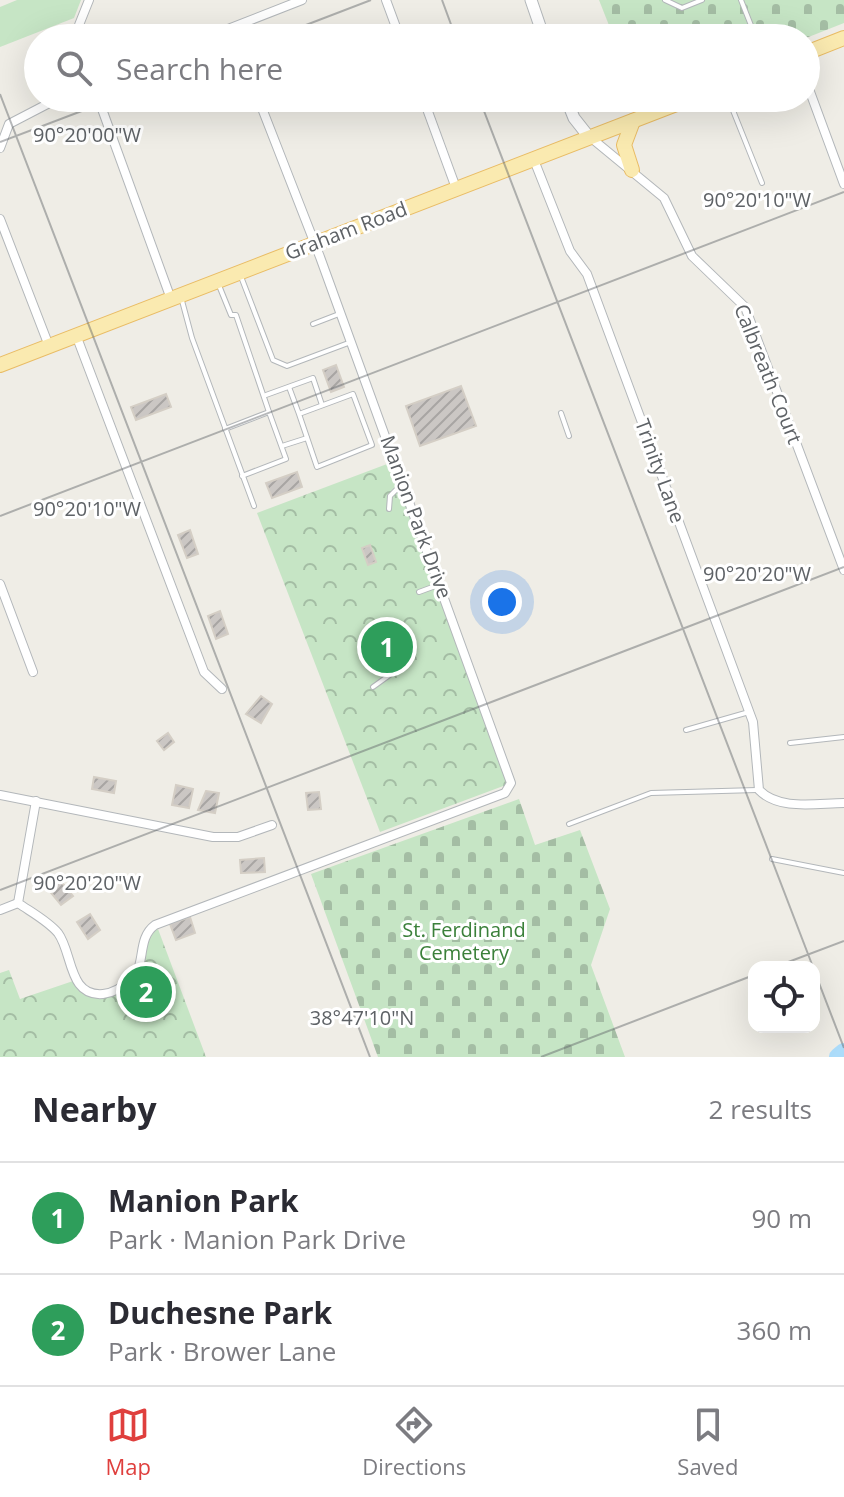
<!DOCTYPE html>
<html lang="en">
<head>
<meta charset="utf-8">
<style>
  body { margin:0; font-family:"Open Sans",sans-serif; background:#f2f2f3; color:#2b2b33 }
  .controls { position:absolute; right:24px; bottom:24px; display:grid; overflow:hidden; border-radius:16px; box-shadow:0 8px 32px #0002 }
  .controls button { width:72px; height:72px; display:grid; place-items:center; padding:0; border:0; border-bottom:2px solid #e1e1e2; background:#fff; color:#2b2b33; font:40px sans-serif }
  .you { position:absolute; left:502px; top:602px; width:28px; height:28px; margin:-20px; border:6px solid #fff; border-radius:50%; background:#1a73e8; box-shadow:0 0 0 12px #1a73e833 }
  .badge { display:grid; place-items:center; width:52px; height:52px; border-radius:50%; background:#df3f3d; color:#fff; font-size:26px; font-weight:700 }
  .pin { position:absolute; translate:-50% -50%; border:4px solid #fff; box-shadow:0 2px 8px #0006 }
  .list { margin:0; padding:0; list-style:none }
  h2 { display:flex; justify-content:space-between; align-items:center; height:104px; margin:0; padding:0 32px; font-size:34px }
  h2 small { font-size:26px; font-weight:400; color:#7c7c81 }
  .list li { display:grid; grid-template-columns:52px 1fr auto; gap:24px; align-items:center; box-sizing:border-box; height:112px; padding:0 32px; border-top:2px solid #e1e1e2 }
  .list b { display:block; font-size:30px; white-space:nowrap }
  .list p { margin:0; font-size:26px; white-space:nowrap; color:#7c7c81 }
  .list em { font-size:26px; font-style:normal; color:#7c7c81 }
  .icon { flex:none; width:44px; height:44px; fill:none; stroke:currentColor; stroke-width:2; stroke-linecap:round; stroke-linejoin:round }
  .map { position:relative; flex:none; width:844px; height:1057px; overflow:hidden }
  .search { position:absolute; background:#fff; box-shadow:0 8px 32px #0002; left:24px; right:24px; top:24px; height:88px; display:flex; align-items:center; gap:20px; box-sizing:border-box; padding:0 28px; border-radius:44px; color:#7c7c81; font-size:30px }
  .sheet { height:328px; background:#fff }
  nav { display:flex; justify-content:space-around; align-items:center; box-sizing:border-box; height:112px; border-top:2px solid #e1e1e2; background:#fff; font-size:22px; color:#7c7c81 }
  nav a { display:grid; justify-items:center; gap:4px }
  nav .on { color:#df3f3d }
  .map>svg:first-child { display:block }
  .grass { fill:#c6e5c5 }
  .cemetery { fill:url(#cemetery-stones) }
  .park { fill:url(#park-crowns) }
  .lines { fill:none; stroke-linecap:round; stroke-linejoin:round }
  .river { stroke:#acdcfa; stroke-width:18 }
  .building { fill:url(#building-hatch); stroke:#d4cec5; stroke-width:2 }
  .service-casing { stroke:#b3b7ba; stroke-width:6 }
  .minor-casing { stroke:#b3b7ba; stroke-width:10 }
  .tertiary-casing { stroke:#b3b7ba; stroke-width:13 }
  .primary-casing { stroke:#e9bc65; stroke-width:16 }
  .service { stroke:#fff; stroke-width:4 }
  .minor { stroke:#fff; stroke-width:8 }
  .tertiary { stroke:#fff; stroke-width:11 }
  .primary { stroke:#faeab0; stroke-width:14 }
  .ticks { fill:none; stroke:#5e6266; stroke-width:2; stroke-opacity:0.45 }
  .labels { text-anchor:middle; stroke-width:6; stroke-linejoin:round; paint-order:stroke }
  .street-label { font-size:20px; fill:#5e6266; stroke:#fff }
  .park-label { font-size:20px; fill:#3b803a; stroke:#fff }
  .ticks-label { font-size:20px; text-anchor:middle; fill:#5e6266; stroke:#fff; stroke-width:6; stroke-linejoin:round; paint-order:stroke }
</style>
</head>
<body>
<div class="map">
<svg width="844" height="1057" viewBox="0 0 844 1057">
  <defs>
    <pattern id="cemetery-stones" width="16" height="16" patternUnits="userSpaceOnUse" patternTransform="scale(2)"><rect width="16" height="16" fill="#c6e5c5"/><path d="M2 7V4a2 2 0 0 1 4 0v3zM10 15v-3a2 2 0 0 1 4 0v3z" fill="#a4bda4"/></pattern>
    <pattern id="park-crowns" width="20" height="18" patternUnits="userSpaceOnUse" patternTransform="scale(2)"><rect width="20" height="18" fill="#c6e5c5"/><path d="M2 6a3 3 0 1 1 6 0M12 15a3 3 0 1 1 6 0" fill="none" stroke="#a4bda4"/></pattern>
    <pattern id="building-hatch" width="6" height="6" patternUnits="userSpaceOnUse" patternTransform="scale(2)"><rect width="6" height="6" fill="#cbc7c4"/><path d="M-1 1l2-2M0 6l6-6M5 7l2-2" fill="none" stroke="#a8a5a3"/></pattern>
  </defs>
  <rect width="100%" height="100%" fill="#efede6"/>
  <polygon class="grass" points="17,0 81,0 74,18 0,47 0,7"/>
  <g class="cemetery">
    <polygon points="599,0 844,0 844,23 806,38 614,38"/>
    <polygon points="519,799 535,845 580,830 610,909 591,965 625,1057 378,1057 311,874"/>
  </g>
  <g class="park">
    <polygon points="395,461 514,782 380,832 257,513"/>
    <polygon points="158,929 206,1057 0,1057 0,973 9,970 20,999 76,980 85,990 107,993 133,978 145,935"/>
  </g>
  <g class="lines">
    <polyline class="river" points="838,1057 844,1052"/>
  </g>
  <g class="building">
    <polygon points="336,365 344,387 331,392 323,370"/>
    <polygon points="461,386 476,426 420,446 406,406"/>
    <polygon points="166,394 171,407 136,420 131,407"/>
    <polygon points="297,472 302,487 272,498 266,483"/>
    <polygon points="190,530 198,554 187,558 178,535"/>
    <polygon points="370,545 376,562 368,565 362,548"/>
    <polygon points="220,611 228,634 216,639 208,616"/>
    <polygon points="261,696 272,704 261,723 246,714"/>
    <polygon points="168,733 174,742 164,750 157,741"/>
    <polygon points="94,777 116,781 114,793 92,789"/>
    <polygon points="176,785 193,789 189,808 172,805"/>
    <polygon points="206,791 219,793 215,813 198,810"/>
    <polygon points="319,792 321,809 308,810 306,793"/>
    <polygon points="264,858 265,872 241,873 240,860"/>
    <polygon points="59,879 73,896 61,905 47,888"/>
    <polygon points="90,914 100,930 88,939 77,922"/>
    <polygon points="190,917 195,933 176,940 170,924"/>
  </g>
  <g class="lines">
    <g class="service-casing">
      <g id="service">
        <polyline points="665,0 682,8 702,0"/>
        <polyline points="741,0 756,38"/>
        <polyline points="728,98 762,183"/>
        <polyline points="240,274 273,360 287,366 351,342"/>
        <polyline points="218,283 231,315 236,315 269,412"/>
        <polyline points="181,297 192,338 254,506"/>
        <polyline points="313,324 339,314"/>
        <polyline points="289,387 299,414 353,394 372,445 317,467 299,414"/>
        <polyline points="266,395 313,378 322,405"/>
        <polyline points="561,413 569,436"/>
        <polyline points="225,429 269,412 286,459 242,476"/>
        <polyline points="282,446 307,438"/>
        <polyline points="389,509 390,496 401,485"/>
        <polyline points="419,592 438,585"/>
        <polyline points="373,687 391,674"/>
        <polyline points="686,730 749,712"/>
        <polyline points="790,743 844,737"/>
        <polyline points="569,824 651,793 757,790"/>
        <polyline points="772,859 844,873"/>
      </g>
    </g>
    <g class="minor-casing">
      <g id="minor">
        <polyline points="386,0 400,38"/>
        <polyline points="79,38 79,25 89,0"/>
        <polyline points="205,38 302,0"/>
        <polyline points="806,81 844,184"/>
        <polyline points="98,98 171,299"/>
        <polyline points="423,98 456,188"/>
        <polyline points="590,137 664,198 692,256 745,307 844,570"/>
        <polyline points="0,148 9,124 59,98"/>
        <path d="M 534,160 L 570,251 L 587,274 L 753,722 L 759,790 C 779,811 817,803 844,803"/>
        <polyline points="0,219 49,346"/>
        <polyline points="76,335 204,672 222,689"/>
        <polyline points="0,584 33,672"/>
        <polyline points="0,795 213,837 238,837 272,825"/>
        <path d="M 36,801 L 18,903 C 31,912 48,921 58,933 C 73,953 68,997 103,994 C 113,993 123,987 131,980 C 147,965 136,939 155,925 L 505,793 L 511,783 L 320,257 L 258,98"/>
        <polyline points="0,910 18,903"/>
      </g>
    </g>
    <g class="tertiary-casing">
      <g id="tertiary">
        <polyline points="531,0 544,38"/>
        <polyline points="566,98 574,118 589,137"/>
      </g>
    </g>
    <g class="primary-casing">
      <g id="primary">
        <polyline points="806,53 844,38"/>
        <polyline points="632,170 624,145 633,121"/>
        <polyline points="0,365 692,98"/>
      </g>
    </g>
    <use href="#service" class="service"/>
    <use href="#minor" class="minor"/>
    <use href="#tertiary" class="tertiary"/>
    <use href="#primary" class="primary"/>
  </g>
  <path class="ticks" d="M 442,0 L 456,38M 272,38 L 371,0M 0,94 L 370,1057M 479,98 L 813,967M 0,142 L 116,98M 0,516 L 844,192M 0,890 L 844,567M 775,967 L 844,941M 814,970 L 844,1048M 541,1057 L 754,975"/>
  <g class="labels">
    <g class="street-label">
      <text transform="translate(346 231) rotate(-21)" y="7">Graham Road</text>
      <text transform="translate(768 374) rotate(68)" y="7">Calbreath Court</text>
      <text transform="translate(660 471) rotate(70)" y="7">Trinity Lane</text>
      <text transform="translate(416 517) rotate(70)" y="7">Manion Park Drive</text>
    </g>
    <g class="park-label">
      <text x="464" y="937">St. Ferdinand<tspan x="464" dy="23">Cemetery</tspan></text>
    </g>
  </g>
  <g class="ticks-label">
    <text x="87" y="142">90°20'00"W</text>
    <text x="757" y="207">90°20'10"W</text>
    <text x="87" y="516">90°20'10"W</text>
    <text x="757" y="581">90°20'20"W</text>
    <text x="87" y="890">90°20'20"W</text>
    <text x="362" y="1025">38°47'10"N</text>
  </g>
</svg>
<div class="controls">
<button><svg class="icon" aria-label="locate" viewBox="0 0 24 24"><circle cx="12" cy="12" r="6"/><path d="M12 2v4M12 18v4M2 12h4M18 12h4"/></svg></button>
</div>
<div class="you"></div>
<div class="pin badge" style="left:387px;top:647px;background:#2e9e5b">1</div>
<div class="pin badge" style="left:146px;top:992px;background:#2e9e5b">2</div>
<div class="search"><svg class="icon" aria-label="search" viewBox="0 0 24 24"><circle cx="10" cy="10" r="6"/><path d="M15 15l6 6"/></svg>Search here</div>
</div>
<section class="sheet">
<h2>Nearby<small>2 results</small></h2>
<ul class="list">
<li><span class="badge" style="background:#2e9e5b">1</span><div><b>Manion Park</b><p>Park · Manion Park Drive</p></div><em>90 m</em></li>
<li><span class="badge" style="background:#2e9e5b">2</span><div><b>Duchesne Park</b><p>Park · Brower Lane</p></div><em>360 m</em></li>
</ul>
</section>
<nav>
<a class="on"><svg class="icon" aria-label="map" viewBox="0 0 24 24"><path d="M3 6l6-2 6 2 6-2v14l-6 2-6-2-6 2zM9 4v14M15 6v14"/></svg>Map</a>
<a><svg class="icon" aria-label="directions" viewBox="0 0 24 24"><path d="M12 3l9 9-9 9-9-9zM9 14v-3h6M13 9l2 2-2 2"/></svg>Directions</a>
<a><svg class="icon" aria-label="saved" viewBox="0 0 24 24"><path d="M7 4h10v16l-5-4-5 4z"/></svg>Saved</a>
</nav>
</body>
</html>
